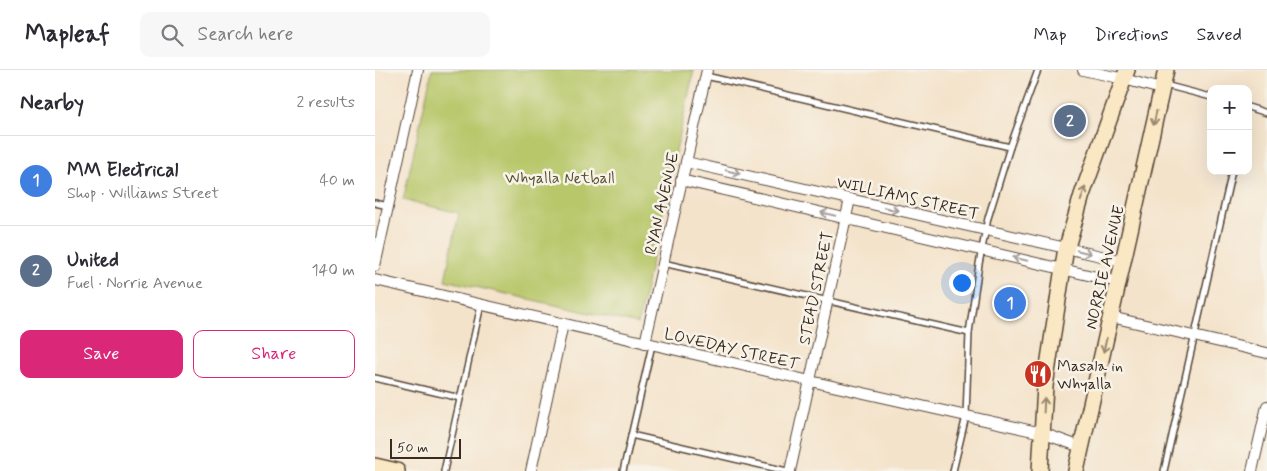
<!DOCTYPE html>
<html lang="en">
<head>
<meta charset="utf-8">
<style>
  body { margin:0; font-family:Mynerve,sans-serif; background:#f7f7f7; color:#2b2b33 }
  .controls { position:absolute; right:15px; top:15px; display:grid; overflow:hidden; border-radius:10px; box-shadow:0 5px 20px #0002 }
  .controls button { width:45px; height:45px; display:grid; place-items:center; padding:0; border:0; border-bottom:1px solid #e1e1e2; background:#fff; color:#2b2b33; font:25px sans-serif }
  .scale { position:absolute; left:15px; bottom:12px; width:71px; box-sizing:border-box; padding-left:5px; border:2px solid #3b2a1e; border-top:0; font-size:14px; line-height:18px; white-space:nowrap; color:#3b2a1e; -webkit-text-stroke:4px #f7f3e8; paint-order:stroke }
  .you { position:absolute; left:586px; top:212px; width:18px; height:18px; margin:-12px; border:4px solid #fff; border-radius:50%; background:#1a73e8; box-shadow:0 0 0 8px #1a73e833 }
  .badge { display:grid; place-items:center; width:32px; height:32px; border-radius:50%; background:#db2777; color:#fff; font-size:16px; font-weight:700 }
  .pin { position:absolute; translate:-50% -50%; border:2px solid #fff; box-shadow:0 1px 5px #0006 }
  .list { margin:0; padding:0; list-style:none }
  h2 { display:flex; justify-content:space-between; align-items:center; height:65px; margin:0; padding:0 20px; font-size:21px }
  h2 small { font-size:16px; font-weight:400; color:#7c7c81 }
  .list li { display:grid; grid-template-columns:32px 1fr auto; gap:15px; align-items:center; box-sizing:border-box; height:90px; padding:0 20px; border-top:1px solid #e1e1e2 }
  .list b { display:block; font-size:19px; white-space:nowrap }
  .list p { margin:0; font-size:16px; white-space:nowrap; color:#7c7c81 }
  .list em { font-size:16px; font-style:normal; color:#7c7c81 }
  .actions { display:flex; gap:10px; padding:15px 20px }
  .actions a { flex:1; padding:11px 0; border:1px solid #db2777; border-radius:10px; text-align:center; font-size:18px; color:#db2777 }
  .actions .main { background:#db2777; color:#fff }
  .icon { flex:none; width:28px; height:28px; fill:none; stroke:currentColor; stroke-width:2; stroke-linecap:round; stroke-linejoin:round }
  .map { position:relative; flex:none; width:892px; height:401px; overflow:hidden }
  header { display:flex; align-items:center; gap:30px; box-sizing:border-box; height:70px; padding:0 25px; background:#fff; border-bottom:1px solid #e1e1e2 }
  header strong { font-size:24px }
  nav { display:flex; gap:28px; margin-inline-start:auto; font-size:18px }
  .search { width:350px; height:45px; background:#f7f7f7; display:flex; align-items:center; gap:12px; box-sizing:border-box; padding:0 18px; border-radius:10px; color:#7c7c81; font-size:19px }
  main { display:flex }
  aside { flex:1; background:#fff }
  .map>svg:first-child { display:block }
  .green { fill:#b8c76a; stroke:#7a7844 }
  .lines { fill:none; stroke-linecap:round; stroke-linejoin:round }
  .lane-casing { stroke:#574638; stroke-width:8 }
  .street-casing { stroke:#574638; stroke-width:12 }
  .secondary-casing { stroke:#574638; stroke-width:18 }
  .lane { stroke:#fff; stroke-width:5 }
  .street { stroke:#fff; stroke-width:10 }
  .secondary { stroke:#fae7c3; stroke-width:15 }
  .oneway { stroke:#9a8870 }
  .oneway2 { stroke:#a79f9a }
  .labels { text-anchor:middle; stroke-width:5; stroke-linejoin:round; paint-order:stroke }
  .park-label { font-size:16px; fill:#5a5131; stroke:#f7f3e8 }
  .street-label { font-size:16px; fill:#3b2a1e; stroke:#f7f3e8 }
  .poi-label { font-size:16px; fill:#3b2a1e; stroke:#f7f3e8; text-anchor:start }
</style>
</head>
<body>
<header>
<strong>Mapleaf</strong>
<div class="search"><svg class="icon" aria-label="search" viewBox="0 0 24 24"><circle cx="10" cy="10" r="6"/><path d="M15 15l6 6"/></svg>Search here</div>
<nav><a>Map</a><a>Directions</a><a>Saved</a></nav>
</header>
<main>
<aside>
<h2>Nearby<small>2 results</small></h2>
<ul class="list">
<li><span class="badge" style="background:#3f7fe0">1</span><div><b>MM Electrical</b><p>Shop · Williams Street</p></div><em>40 m</em></li>
<li><span class="badge" style="background:#5c6f8a">2</span><div><b>United</b><p>Fuel · Norrie Avenue</p></div><em>140 m</em></li>
</ul>
<div class="actions"><a class="main">Save</a><a>Share</a></div>
</aside>
<div class="map">
<svg width="892" height="401" viewBox="0 0 892 401">
  <rect width="100%" height="100%" fill="#f7f3e8"/>
  <filter id="ink" filterUnits="userSpaceOnUse"><feTurbulence type="fractalNoise" baseFrequency=".02" numOctaves="2"/><feDisplacementMap in="SourceGraphic" scale="10" xChannelSelector="R" yChannelSelector="G"/><feConvolveMatrix kernelMatrix="1 2 1 2 8 2 1 2 1" color-interpolation-filters="sRGB"/></filter>
  <filter id="wash" filterUnits="userSpaceOnUse"><feTurbulence type="fractalNoise" baseFrequency=".0096" numOctaves="4" result="noise"/><feDisplacementMap in="SourceGraphic" scale="20" xChannelSelector="R" yChannelSelector="G"/><feGaussianBlur stdDeviation="1.12" result="paint"/><feColorMatrix in="noise" values="0 0 0 0 0 0 0 0 0 0 0 0 0 0 0 0 0 1.4 0 .05"/><feComposite in="paint" operator="in"/></filter>
  <g filter="url(#wash)">
    <rect width="100%" height="100%" fill="#f4e3cb"/>
    <polygon class="green" points="57,0 319,0 263,254 70,210 84,143 28,130"/>
  </g>
  <g filter="url(#ink)">
    <g class="lines">
      <g class="lane-casing">
        <g id="lane">
          <polyline points="331,6 635,77"/>
          <polyline points="790,15 836,27"/>
          <polyline points="873,37 892,43"/>
          <polyline points="0,133 13,136"/>
          <polyline points="288,193 594,263"/>
          <polyline points="0,308 85,328"/>
          <polyline points="256,365 412,401"/>
          <polyline points="69,401 106,235"/>
          <polyline points="248,401 277,275"/>
          <polyline points="578,401 591,346 594,263 604,194 613,148 635,77 663,0"/>
          <polyline points="789,401 857,101"/>
        </g>
      </g>
      <g class="street-casing">
        <g id="street">
          <polyline points="708,0 749,9 786,19"/>
          <polyline points="311,92 748,191"/>
          <polyline points="306,110 743,212"/>
          <polyline points="0,196 43,0"/>
          <polyline points="0,210 435,311 667,363 706,377"/>
          <polyline points="736,247 892,283"/>
          <polyline points="270,273 332,0"/>
          <polyline points="156,401 188,254"/>
          <polyline points="415,401 475,129"/>
          <polyline points="877,401 892,336"/>
        </g>
      </g>
      <g class="secondary-casing">
        <g id="secondary">
          <polyline points="0,396 22,401"/>
          <polyline points="665,401 670,316 690,184 707,125 752,0"/>
          <polyline points="701,401 791,0"/>
        </g>
      </g>
      <use href="#lane" class="lane"/>
      <use href="#street" class="street"/>
      <use href="#secondary" class="secondary"/>
    </g>
    <defs><path id="oneway-shaft" d="M-6 0H5M1.5-3L5.5 0L1.5 3" fill="none" stroke-width="1.6" stroke-linecap="round" stroke-linejoin="round" transform="scale(1.25)"/></defs>
    <g class="oneway">
      <use href="#oneway-shaft" transform="translate(780 48) rotate(102)"/>
      <use href="#oneway-shaft" transform="translate(708 124) rotate(-72)"/>
      <use href="#oneway-shaft" transform="translate(730 275) rotate(103)"/>
      <use href="#oneway-shaft" transform="translate(669 335) rotate(-87)"/>
    </g>
    <g class="oneway2">
      <use href="#oneway-shaft" transform="translate(358 102) rotate(13)"/>
      <use href="#oneway-shaft" transform="translate(516 139) rotate(13)"/>
      <use href="#oneway-shaft" transform="translate(453 144) rotate(-167)"/>
      <use href="#oneway-shaft" transform="translate(709 182) rotate(13)"/>
      <use href="#oneway-shaft" transform="translate(645 189) rotate(-167)"/>
    </g>
  </g>
  <defs>
    <g id="restaurant-disc" transform="scale(1.4375)"><circle r="9.5" fill="#c8321e" stroke="#f7f3e8"/><path d="M-5-6h1v4h1v-4h1v4h1v-4h1v5L-1.5 .5V6h-2V.5L-5-1ZM5-6V6H3V1.5H1.5Q1.5-4 5-6Z" fill="#fff"/></g>
  </defs>
  <g fill-rule="evenodd">
    <use href="#restaurant-disc" x="663" y="304"/>
  </g>
  <g class="labels">
    <g class="park-label">
      <text x="185" y="113">Whyalla Netball</text>
    </g>
    <g class="street-label">
      <text transform="translate(533 127) rotate(13)" y="6">WILLIAMS STREET</text>
      <text transform="translate(286 133) rotate(-77)" y="6">RYAN AVENUE</text>
      <text transform="translate(729 197) rotate(-77)" y="6">NORRIE AVENUE</text>
      <text transform="translate(440 218) rotate(-78)" y="6">STEAD STREET</text>
      <text transform="translate(357 278) rotate(13)" y="6">LOVEDAY STREET</text>
    </g>
    <g class="poi-label">
      <text x="682" y="301">Masala in<tspan x="682" dy="18">Whyalla</tspan></text>
    </g>
  </g>
</svg>
<div class="controls">
<button>+</button>
<button>−</button>
</div>
<div class="scale">50 m</div>
<div class="you"></div>
<div class="pin badge" style="left:635px;top:233px;background:#3f7fe0">1</div>
<div class="pin badge" style="left:695px;top:51px;background:#5c6f8a">2</div>
</div>
</main>
</body>
</html>
